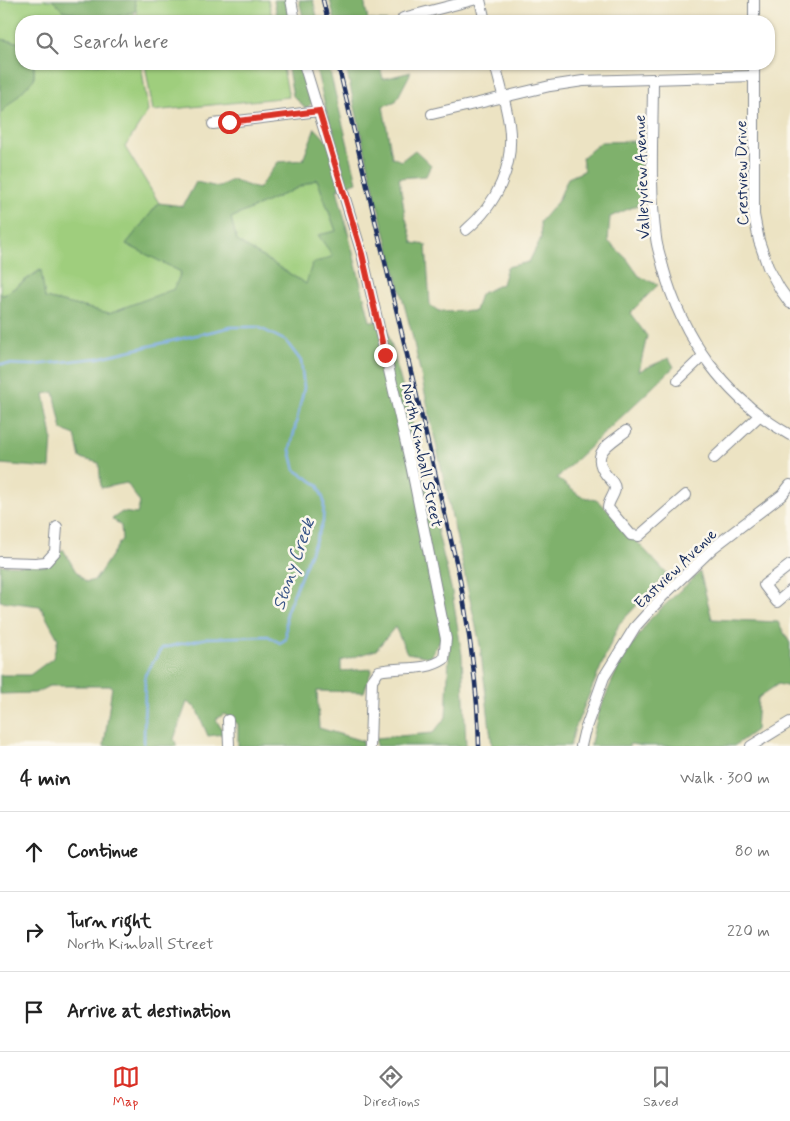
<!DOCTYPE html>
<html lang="en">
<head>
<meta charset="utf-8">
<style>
  body { margin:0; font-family:Mynerve,sans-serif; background:#f2f2f2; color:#222 }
  .stop { position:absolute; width:15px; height:15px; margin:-11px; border:4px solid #d93025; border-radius:50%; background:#fff }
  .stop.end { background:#d93025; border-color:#fff; box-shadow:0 1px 5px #0008 }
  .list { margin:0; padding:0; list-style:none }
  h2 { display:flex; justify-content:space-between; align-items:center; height:65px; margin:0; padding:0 20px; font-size:21px }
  h2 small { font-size:16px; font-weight:400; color:#767676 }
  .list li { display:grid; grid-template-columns:32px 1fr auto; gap:15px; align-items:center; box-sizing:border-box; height:80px; padding:0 20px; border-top:1px solid #e0e0e0 }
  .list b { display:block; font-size:19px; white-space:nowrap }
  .list p { margin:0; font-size:16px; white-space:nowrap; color:#767676 }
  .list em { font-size:16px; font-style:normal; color:#767676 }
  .icon { flex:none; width:28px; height:28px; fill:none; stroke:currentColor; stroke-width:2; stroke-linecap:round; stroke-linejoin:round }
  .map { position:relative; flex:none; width:790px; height:746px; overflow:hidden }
  .search { position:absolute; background:#fff; box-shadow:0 1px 4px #0004; left:15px; right:15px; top:15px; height:55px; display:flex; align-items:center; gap:12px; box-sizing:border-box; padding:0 18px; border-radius:20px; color:#767676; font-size:19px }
  .sheet { height:305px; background:#fff }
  nav { display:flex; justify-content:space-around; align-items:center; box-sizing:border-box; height:70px; border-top:1px solid #e0e0e0; background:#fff; font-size:14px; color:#767676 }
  nav a { display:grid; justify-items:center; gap:2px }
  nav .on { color:#d93025 }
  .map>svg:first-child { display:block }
  .green { fill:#9fce7d; stroke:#5d7e6e }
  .forest { fill:#7fb16c; stroke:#4d7065; fill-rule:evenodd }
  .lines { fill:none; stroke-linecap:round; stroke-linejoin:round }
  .stream { stroke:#7babe6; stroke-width:2.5 }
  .minor-casing { stroke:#848990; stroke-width:12 }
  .minor { stroke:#fff; stroke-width:10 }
  .rail-casing { stroke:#1b2f5e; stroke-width:4.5 }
  .rail { stroke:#fbf7ec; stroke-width:2.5; stroke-dasharray:8; stroke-linecap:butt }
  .route { stroke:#d93025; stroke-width:6 }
  .labels { text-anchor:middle; stroke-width:5; stroke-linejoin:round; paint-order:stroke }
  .street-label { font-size:16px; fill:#1b2f5e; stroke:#fbf7ec }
  .water-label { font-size:18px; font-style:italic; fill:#385487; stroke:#fbf7ec }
</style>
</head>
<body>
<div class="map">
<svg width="790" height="746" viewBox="0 0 790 746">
  <rect width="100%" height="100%" fill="#fbf7ec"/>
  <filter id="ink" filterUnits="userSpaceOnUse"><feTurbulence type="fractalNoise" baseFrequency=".02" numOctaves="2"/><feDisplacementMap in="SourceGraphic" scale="10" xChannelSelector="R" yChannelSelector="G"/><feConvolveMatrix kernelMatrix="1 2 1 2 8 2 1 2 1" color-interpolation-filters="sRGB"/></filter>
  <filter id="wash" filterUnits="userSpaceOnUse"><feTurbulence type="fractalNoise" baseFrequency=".0096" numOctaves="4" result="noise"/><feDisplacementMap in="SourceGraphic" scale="20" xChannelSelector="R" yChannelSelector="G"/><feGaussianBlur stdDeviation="1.12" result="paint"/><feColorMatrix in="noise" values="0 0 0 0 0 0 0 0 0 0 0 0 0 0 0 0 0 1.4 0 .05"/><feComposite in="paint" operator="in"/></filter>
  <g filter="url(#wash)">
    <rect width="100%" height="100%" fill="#ece3c3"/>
    <g class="green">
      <polygon points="0,0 52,0 62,10 103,21 134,11 135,21 21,21 21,43 0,39"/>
      <polygon points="134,0 268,0 273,21 138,21"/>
      <polygon points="34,64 141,64 148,111 125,147 159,203 126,244 181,272 175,289 109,313 45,298 40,270 4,295 0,294 0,114 34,79"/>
      <polygon points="145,64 282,64 289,97 153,111"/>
      <polygon points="317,179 336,231 319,235 334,256 306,284 237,241 231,218"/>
    </g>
    <g class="forest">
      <polygon points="52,0 134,0 136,11 103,21 62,10"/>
      <polygon points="274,0 287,0 290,21 278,21"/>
      <polygon points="299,0 313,0 318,21 304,21"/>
      <polygon points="330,0 364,0 368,20 387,21 335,21"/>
      <polygon points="0,39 21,43 21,64 34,64 34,79 0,114"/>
      <polygon points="287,64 299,64 313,102 306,109 293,96"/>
      <path d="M 315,64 L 328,64 L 357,182 L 337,189 L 370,321 L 385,322 L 409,411 L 452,592 L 462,655 L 466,746 L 376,746 L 376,738 L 433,733 L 446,717 L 450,635 L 439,642 L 430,657 L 407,653 L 395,627 L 376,650 L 341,661 L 341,671 L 372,669 L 364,692 L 317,691 L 319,728 L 363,741 L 363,746 L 238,746 L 238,724 L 224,714 L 216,719 L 224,734 L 208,736 L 196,708 L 187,702 L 174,739 L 177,746 L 104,746 L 112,686 L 49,686 L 35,693 L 0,694 L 0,675 L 30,675 L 53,658 L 58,639 L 40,606 L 0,601 L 0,565 L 47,566 L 63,549 L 75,570 L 86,582 L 95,580 L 122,539 L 121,526 L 112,519 L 122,512 L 137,514 L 140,503 L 127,483 L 101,488 L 99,463 L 80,458 L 75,435 L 62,430 L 54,392 L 44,394 L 52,437 L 50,468 L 0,464 L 0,294 L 4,295 L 41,270 L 45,298 L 109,313 L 174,289 L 181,272 L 126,244 L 159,203 L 183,206 L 196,182 L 218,187 L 232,180 L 258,189 L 278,162 L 303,160 L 315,128 L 336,151 ZM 317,179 L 336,231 L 318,235 L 333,256 L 312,264 L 306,284 L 237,241 L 231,218 Z"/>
      <polygon points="345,64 381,64 380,66 383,79 411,72 396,101 383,106 392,157 401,161 415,150 431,165 426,176 399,178 405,215 413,243 426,245 430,305 440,312 475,311 480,294 502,284 507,267 529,262 541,238 540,222 558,201 568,178 584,171 582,158 601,142 639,141 642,203 610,217 608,241 627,259 639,276 658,285 630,313 647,336 639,371 669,358 674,367 557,478 580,496 596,500 605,507 667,574 619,624 575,728 570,746 492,746 480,645 412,334 378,207"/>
      <polygon points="700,572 712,619 778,622 790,643 790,687 778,684 758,698 756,730 734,746 644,746 630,744 629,746 590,746 599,711 621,661 651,618"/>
    </g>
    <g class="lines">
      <polyline class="stream" points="0,364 33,365 98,358 231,327 258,327 286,341 301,361 304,388 290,450 295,470 318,485 324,501 323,522 286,613 286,639 280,643 268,636 208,638 162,648 145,675 144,746"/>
    </g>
  </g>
  <g filter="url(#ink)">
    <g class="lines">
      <g class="minor-casing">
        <g id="minor">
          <polyline points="291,0 295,21"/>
          <polyline points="480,0 485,21"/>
          <polyline points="403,18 473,0"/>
          <polyline points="754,21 754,0"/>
          <path d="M 304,64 L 362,254 L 411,465 L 446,639 L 444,659 C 425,672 401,666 379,671 L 372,681 L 370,746"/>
          <polyline points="754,64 754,215 759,241 768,267 780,289 790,303"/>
          <path d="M 653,79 C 653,131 649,186 656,238 C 657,248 661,258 663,267 C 682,338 726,399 790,435"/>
          <polyline points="432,114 550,86 583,81 754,76"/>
          <polyline points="213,124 319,111"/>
          <path d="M 466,230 C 497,204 515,166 509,124 C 506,104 500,84 495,64"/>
          <polyline points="678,380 703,356"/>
          <path d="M 626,431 C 608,445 589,453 607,476 C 611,480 615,484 615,489 C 614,496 608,501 608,508 L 631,535 L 639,536 L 686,495"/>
          <polyline points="714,458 759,416"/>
          <polyline points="0,562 35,563 46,562 55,552 57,527"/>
          <polyline points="790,565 764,585 777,602 790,591"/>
          <polyline points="228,720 229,746"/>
          <polyline points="581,746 584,733 604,677 635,627 663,596 714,547 782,495 790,485"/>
          <polyline points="751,746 790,722"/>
        </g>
      </g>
      <use href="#minor" class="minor"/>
      <g class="rail-casing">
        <g id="rail">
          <polyline points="323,0 328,21"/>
          <path d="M 338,64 L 459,574 C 469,631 478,688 479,746"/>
        </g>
      </g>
      <use href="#rail" class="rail"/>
    </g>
  </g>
  <g class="lines" filter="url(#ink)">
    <polyline class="route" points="229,122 319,111 362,254 385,355"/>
  </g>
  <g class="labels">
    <g class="street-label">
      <text transform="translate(741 173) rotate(-91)" y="6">Crestview Drive</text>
      <text transform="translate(641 177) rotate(-92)" y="6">Valleyview Avenue</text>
      <text transform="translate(423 455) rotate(78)" y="6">North Kimball Street</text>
      <text transform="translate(675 568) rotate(-44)" y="6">Eastview Avenue</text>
    </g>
    <g class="water-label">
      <text transform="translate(293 564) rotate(-71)" y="6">Stony Creek</text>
    </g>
  </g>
</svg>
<div class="stop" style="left:229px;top:122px"></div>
<div class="stop end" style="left:385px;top:355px"></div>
<div class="search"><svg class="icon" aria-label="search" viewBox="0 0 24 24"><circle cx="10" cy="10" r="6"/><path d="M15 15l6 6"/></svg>Search here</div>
</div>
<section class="sheet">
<h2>4 min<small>Walk · 300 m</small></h2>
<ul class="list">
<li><svg class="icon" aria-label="ahead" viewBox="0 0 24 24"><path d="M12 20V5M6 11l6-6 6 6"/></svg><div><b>Continue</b></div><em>80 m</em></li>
<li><svg class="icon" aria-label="right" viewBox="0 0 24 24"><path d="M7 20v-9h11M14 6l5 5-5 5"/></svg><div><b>Turn right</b><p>North Kimball Street</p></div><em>220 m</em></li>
<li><svg class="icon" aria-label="arrive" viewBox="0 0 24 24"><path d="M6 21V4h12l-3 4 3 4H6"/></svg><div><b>Arrive at destination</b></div></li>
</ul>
</section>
<nav>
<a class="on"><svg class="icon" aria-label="map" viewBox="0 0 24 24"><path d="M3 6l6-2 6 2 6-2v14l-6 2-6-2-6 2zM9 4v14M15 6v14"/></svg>Map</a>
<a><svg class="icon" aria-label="directions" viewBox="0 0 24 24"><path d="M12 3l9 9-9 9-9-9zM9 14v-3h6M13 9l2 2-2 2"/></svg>Directions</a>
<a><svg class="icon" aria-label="saved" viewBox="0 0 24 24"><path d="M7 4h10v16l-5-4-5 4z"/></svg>Saved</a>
</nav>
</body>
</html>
